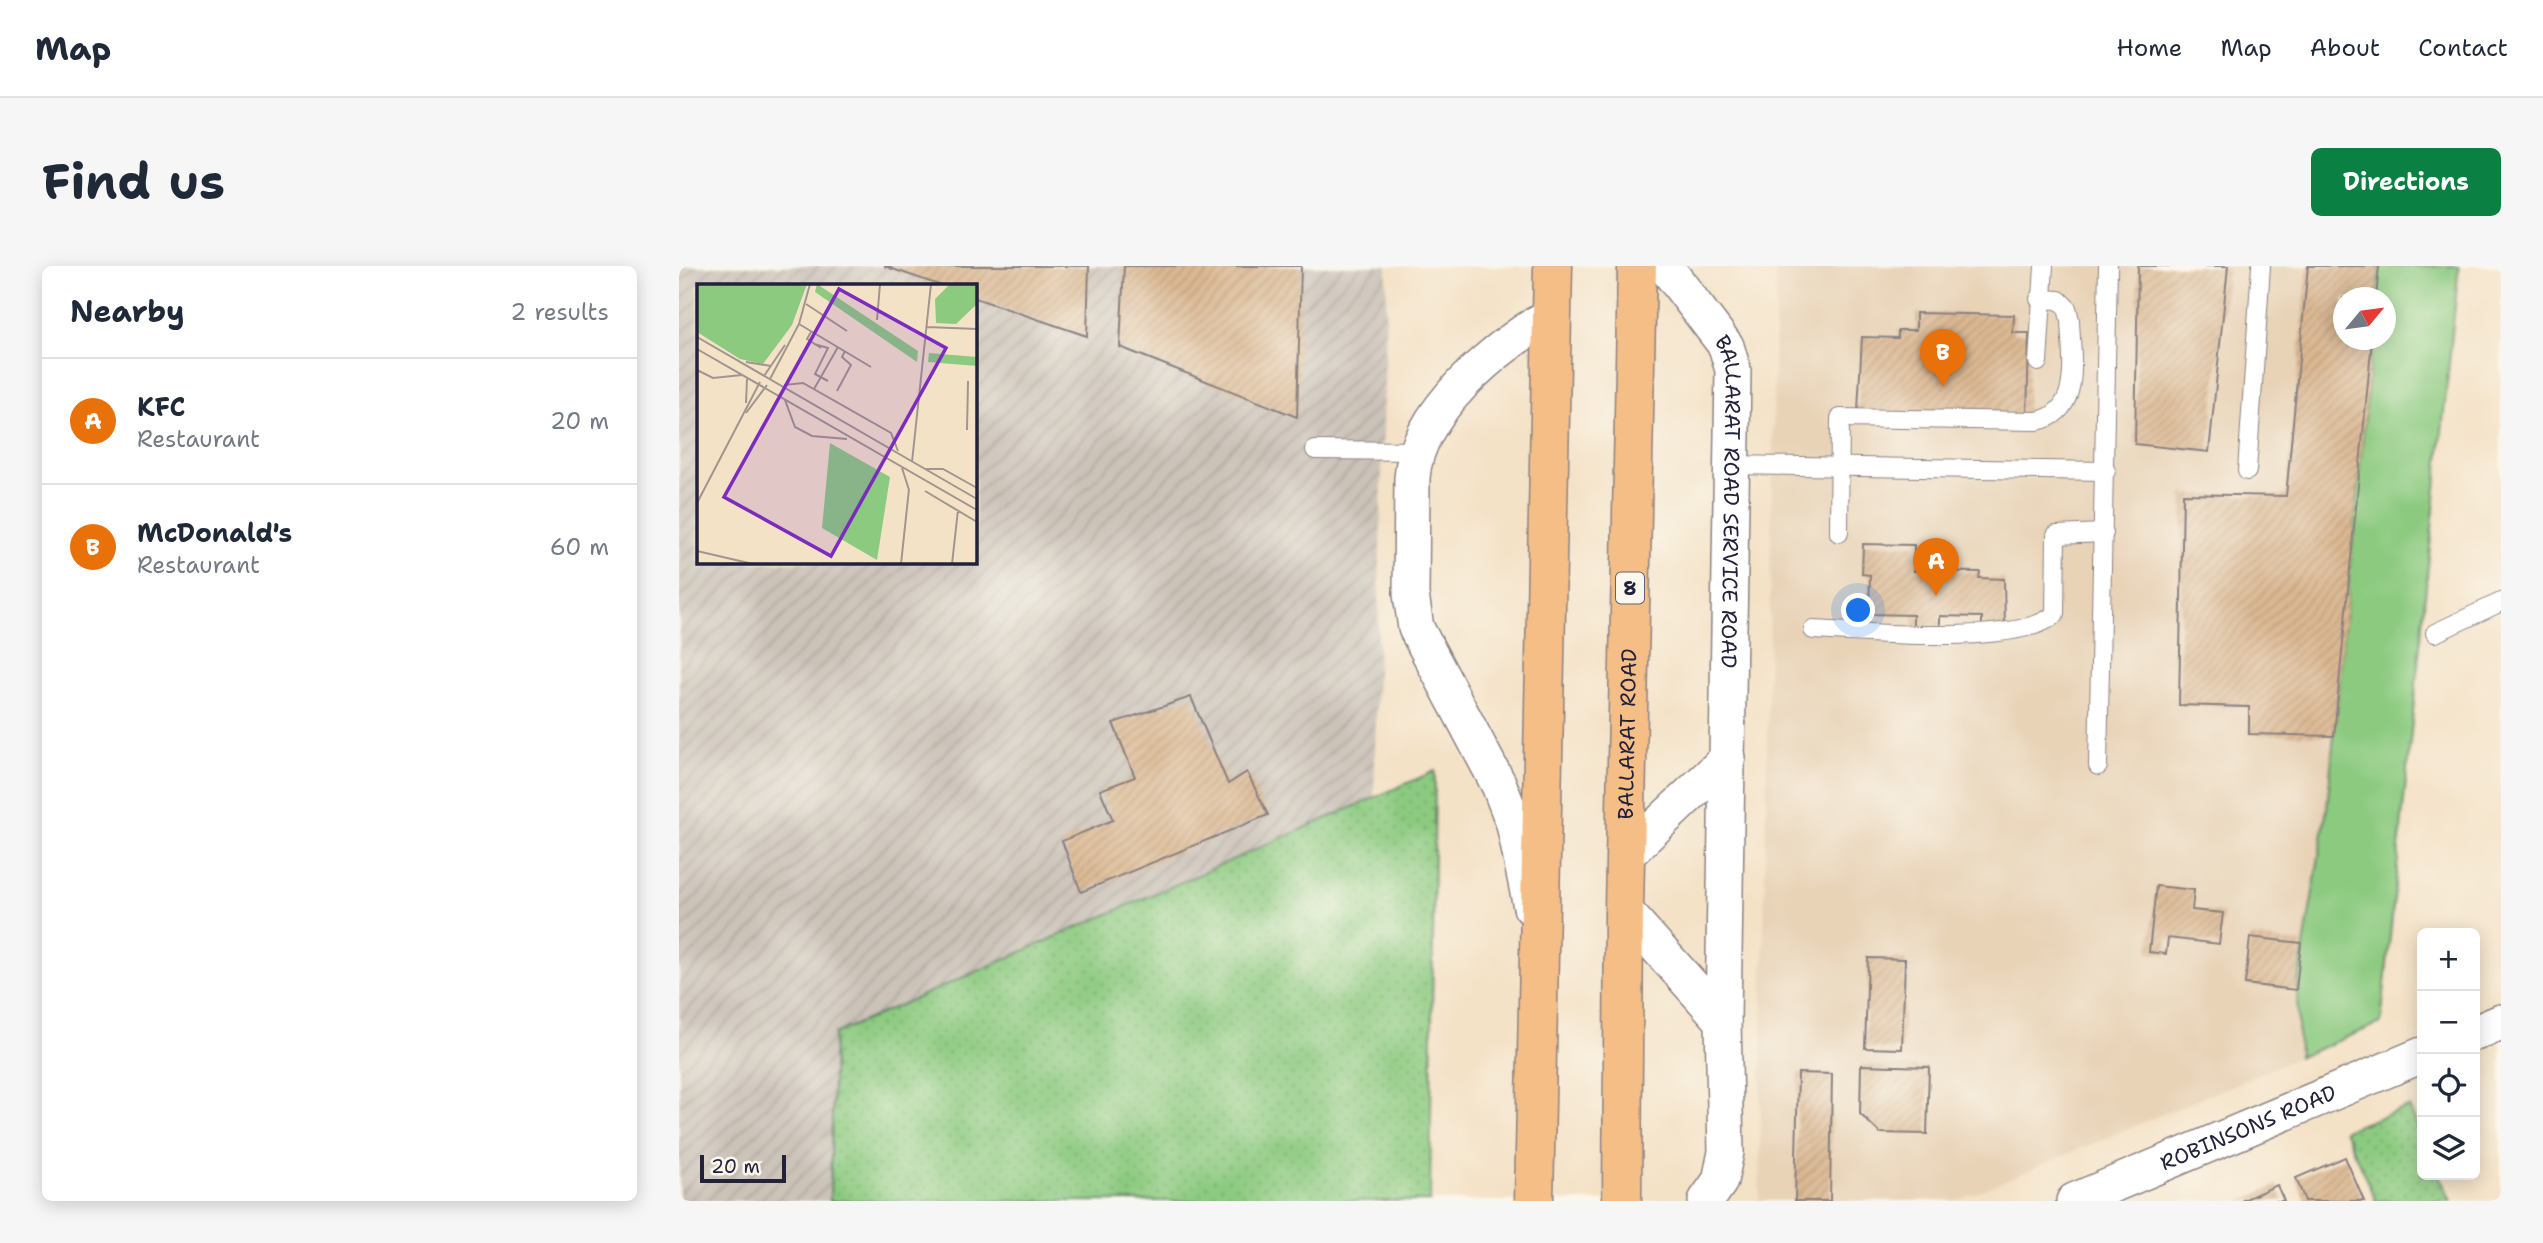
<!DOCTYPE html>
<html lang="en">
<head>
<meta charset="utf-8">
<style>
  body { margin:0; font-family:"Shantell Sans",sans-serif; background:#f6f6f7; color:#1f2937 }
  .controls { position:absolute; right:21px; bottom:21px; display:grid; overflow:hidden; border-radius:10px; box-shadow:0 4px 18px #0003 }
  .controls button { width:63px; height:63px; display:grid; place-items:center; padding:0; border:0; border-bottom:2px solid #e0e1e3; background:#fff; color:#1f2937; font:35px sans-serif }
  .compass { position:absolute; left:1654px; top:21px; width:63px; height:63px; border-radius:50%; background:#fff; box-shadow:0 4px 18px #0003; rotate:61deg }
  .scale { position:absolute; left:21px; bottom:18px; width:86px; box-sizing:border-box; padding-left:7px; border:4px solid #22223b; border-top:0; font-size:19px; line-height:24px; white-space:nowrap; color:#22223b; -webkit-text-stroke:5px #fbf7ec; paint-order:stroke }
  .you { position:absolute; left:1180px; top:345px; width:24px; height:24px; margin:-18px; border:5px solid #fff; border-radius:50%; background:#1a73e8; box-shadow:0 0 0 10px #1a73e833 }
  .badge { display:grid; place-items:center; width:46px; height:46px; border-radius:50%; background:#0b8043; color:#fff; font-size:23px; font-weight:700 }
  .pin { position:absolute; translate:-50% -58px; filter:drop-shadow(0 2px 4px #0008) }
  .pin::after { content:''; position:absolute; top:37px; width:24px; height:21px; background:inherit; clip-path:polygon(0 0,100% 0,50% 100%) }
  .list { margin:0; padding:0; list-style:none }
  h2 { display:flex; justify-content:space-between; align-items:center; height:91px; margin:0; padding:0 28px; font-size:30px }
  h2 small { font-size:23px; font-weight:400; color:#747a83 }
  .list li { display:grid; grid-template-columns:46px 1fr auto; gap:21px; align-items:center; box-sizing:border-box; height:126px; padding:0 28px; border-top:2px solid #e0e1e3 }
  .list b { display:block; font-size:26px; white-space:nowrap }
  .list p { margin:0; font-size:23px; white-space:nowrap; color:#747a83 }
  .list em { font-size:23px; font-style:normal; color:#747a83 }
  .icon { flex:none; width:38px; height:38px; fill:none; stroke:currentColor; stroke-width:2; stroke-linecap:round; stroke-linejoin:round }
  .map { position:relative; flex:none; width:1822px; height:935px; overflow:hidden; border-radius:10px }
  header { display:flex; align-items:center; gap:42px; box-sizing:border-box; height:98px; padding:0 35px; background:#fff; border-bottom:2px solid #e0e1e3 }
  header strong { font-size:33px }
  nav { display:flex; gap:38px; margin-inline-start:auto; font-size:24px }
  .intro { display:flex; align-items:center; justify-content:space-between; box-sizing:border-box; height:168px; padding:0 42px }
  h1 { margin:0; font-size:49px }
  .button { padding:18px 32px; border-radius:10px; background:#0b8043; color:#fff; font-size:24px; font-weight:700 }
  main { display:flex; gap:42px; padding:0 42px }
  aside { flex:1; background:#fff; border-radius:10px; box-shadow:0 4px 18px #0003 }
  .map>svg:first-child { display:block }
  .built { fill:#e8d3b7 }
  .industrial { fill:url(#industrial-furrows); fill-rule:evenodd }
  .grass { fill:url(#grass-dots); stroke:#57765e; stroke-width:2 }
  .park { fill:#8cca80; stroke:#57765e; stroke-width:2 }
  .building { fill:url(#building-hatch) }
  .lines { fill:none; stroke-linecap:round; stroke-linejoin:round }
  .lane-casing { stroke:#8b8281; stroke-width:20 }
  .street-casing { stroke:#8b8281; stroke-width:38 }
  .highway-casing { stroke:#8b8281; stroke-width:41 }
  .lane { stroke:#fff; stroke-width:18 }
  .street { stroke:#fff; stroke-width:35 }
  .highway { stroke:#f6be87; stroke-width:38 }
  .labels { text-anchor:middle; stroke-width:6; stroke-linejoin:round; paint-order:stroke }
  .shield { fill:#fbf7ec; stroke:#636270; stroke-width:2 }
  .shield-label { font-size:19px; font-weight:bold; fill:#22223b }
  .street-label { font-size:21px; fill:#22223b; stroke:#fbf7ec }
  .inset-road { fill:none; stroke:#a0958f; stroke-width:2 }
  .view { fill:#7b2cbf; fill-opacity:0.15; stroke:#7b2cbf; stroke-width:3.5 }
  .inset-edge { fill:none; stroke:#22223b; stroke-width:3.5 }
</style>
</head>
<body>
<header>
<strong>Map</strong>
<nav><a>Home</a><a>Map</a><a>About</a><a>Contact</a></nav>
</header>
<div class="intro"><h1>Find us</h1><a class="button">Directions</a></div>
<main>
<aside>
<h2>Nearby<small>2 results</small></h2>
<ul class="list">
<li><span class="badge" style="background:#e8710a">A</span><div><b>KFC</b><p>Restaurant</p></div><em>20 m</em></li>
<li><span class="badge" style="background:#e8710a">B</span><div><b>McDonald's</b><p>Restaurant</p></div><em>60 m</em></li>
</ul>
</aside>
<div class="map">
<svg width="1822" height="935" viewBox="0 0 1822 935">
  <defs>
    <pattern id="industrial-furrows" width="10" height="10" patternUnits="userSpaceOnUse" patternTransform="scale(1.75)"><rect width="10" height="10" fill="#cbc2b8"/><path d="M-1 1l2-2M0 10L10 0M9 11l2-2" fill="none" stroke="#aea69f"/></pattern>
    <pattern id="grass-dots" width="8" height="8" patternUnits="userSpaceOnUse" patternTransform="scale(1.75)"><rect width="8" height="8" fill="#8cca80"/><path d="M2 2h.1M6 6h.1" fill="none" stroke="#78ad70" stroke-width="1.8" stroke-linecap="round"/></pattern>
    <pattern id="building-hatch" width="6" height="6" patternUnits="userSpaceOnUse" patternTransform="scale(1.75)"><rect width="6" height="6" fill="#dbb892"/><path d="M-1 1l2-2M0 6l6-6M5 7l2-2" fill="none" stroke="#bc9e7f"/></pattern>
  </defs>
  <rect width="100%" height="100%" fill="#fbf7ec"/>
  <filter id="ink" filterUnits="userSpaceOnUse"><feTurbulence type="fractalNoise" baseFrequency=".0143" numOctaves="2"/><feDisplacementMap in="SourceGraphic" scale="14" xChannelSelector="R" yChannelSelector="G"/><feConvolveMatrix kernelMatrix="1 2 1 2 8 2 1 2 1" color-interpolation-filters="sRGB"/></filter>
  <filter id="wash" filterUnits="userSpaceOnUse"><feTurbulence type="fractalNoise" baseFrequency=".00686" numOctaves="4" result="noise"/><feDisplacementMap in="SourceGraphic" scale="28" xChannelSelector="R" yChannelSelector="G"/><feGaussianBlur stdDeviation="1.57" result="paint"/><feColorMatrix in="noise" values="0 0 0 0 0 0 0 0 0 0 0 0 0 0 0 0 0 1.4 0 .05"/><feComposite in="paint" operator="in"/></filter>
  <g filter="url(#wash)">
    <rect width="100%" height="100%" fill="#f4e2c7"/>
    <polygon class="built" points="1097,0 1700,0 1697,31 1664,32 1664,74 1693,74 1648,542 1618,722 1620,791 1277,935 1080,935"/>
    <path class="industrial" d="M 0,0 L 708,0 L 695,532 L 155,768 L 151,935 L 0,935 ZM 19,19 L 296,19 L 296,296 L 19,296 Z"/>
    <g class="grass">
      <polygon points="756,505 751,935 151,935 155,768"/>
      <polygon points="1730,841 1743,871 1743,909 1760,909 1772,935 1697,935 1665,864"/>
    </g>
    <polygon class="park" points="1700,0 1780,0 1702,757 1620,791 1618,722 1648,542 1693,74 1706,74 1706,32 1697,31"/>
    <g id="blocks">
      <g class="building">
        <polygon points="205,0 410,0 408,70 296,32 296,19 260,19"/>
        <polygon points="445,0 622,0 618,151 441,81"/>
        <polygon points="1459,0 1549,0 1530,186 1456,178"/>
        <polygon points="1629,0 1700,0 1697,32 1664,32 1664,74 1693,74 1655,470 1570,468 1570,441 1500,439 1504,228 1607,230"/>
        <polygon points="1237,47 1335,49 1334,67 1350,67 1348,153 1179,144 1183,71 1219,72 1219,64 1237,64"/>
        <polygon points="1184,278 1235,279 1235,305 1301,306 1300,312 1325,313 1326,362 1303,362 1303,351 1261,350 1261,360 1234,360 1234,349 1190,348 1191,309 1183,308"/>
        <polygon points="512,431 549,518 568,506 589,549 402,626 383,575 434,554 421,524 456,511 434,457"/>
        <polygon points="1477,620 1515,624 1513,644 1544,647 1540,678 1489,672 1487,688 1470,686"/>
        <polygon points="1571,671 1622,677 1617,724 1566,718"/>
        <polygon points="1189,692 1226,693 1223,783 1186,782"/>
        <polygon points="1182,799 1250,801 1248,868 1201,867 1181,848"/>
        <polygon points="1119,807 1153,808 1151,935 1116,935"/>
        <polygon points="1666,891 1685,935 1626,935 1617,912"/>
        <polygon points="1598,919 1605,935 1562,935"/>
      </g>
    </g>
  </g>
  <g filter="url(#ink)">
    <use href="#blocks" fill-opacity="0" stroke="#8b8281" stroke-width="2"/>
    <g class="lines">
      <g class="lane-casing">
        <g id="lane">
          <polyline points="1359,96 1365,0"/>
          <polyline points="636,184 738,185"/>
          <polyline points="1054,199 1427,205"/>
          <polyline points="1568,205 1582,0"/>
          <path d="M 1160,267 L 1161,152 L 1358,155 C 1404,146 1392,91 1391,54 L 1388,42 L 1380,34 L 1360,33"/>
          <path d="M 1134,364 C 1184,366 1342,381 1376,348 L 1377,269 L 1425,267"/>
          <polyline points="1756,367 1822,336"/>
          <polyline points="1419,500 1429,0"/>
        </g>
      </g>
      <g class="street-casing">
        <g id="street">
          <path id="s1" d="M 986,0 L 1047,80 L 1054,104 L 1044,755 L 1047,886 L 1041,915 L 1027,935"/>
          <polyline points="946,590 1049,492"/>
          <path d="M 852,641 L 835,558 L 820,519 L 737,362 L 732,328 L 733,212 C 737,146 819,78 873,49"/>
          <polyline points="945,644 1044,755"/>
          <polyline points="1796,767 1822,756"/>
          <path id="s2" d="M 1395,935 L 1743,789"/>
        </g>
      </g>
      <g class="highway-casing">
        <g id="highway">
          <polyline points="855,935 874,0"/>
          <path id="s3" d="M 943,935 L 945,644 L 958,0"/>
        </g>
      </g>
      <use href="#lane" class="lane"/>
      <use href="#street" class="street"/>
      <use href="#highway" class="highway"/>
    </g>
  </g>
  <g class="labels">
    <rect class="shield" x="937" y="306.5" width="28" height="31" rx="5"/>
    <g class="shield-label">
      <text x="951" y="329">8</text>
    </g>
    <g class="street-label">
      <text dy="7" stroke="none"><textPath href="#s1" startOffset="257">BALLARAT ROAD SERVICE ROAD</textPath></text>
      <text dy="7" stroke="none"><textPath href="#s3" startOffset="467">BALLARAT ROAD</textPath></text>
      <text dy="7" stroke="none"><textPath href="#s2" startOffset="189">ROBINSONS ROAD</textPath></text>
    </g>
  </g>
  <g transform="translate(18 18)">
    <rect width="280" height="280" fill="#f4e2c7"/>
    <path d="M 0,0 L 110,0 L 95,41 L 66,80 L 43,75 L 0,48 ZM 253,0 L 280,0 L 280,20 L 259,40 L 239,39 L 238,15 ZM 232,69 L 280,73 L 280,82 L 231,78 ZM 133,159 L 193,193 L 180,276 L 125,244 Z" fill="#8cca80"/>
    <path d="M 120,0 L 221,67 L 220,78 L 118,8 Z" fill="#8cca80"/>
    <path class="inset-road" d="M 109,20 L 150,47M 180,36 L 183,0M 102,40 L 174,83M 230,43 L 280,45M 114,48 L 110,55 L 124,64M 0,53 L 280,215M 117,60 L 131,64 L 118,90 L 131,97M 0,65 L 280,226M 49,78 L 74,82M 0,86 L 16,94 L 45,91M 67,92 L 88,61M 73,95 L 102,40 L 113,0M 87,101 L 106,99 L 194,149 L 201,167M 117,105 L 141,63M 140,107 L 154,81 L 145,73 L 148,67M 88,116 L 98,143 L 115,152 L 150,155M 49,119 L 50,95M 49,129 L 70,101M 270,146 L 271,97M 215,178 L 234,0M 205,184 L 212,206M 229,185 L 246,185 L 280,204M 228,207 L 280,238M 0,219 L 63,98M 0,267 L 56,280M 204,280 L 212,205M 255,280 L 261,226"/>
    <path class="view" d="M 142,5 L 249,64 L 134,272 L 27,213 Z"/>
    <rect width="280" height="280" class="inset-edge"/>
  </g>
</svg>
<div class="controls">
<button>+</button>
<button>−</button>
<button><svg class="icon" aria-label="locate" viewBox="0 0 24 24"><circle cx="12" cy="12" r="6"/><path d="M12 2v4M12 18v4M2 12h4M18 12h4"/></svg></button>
<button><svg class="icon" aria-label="layers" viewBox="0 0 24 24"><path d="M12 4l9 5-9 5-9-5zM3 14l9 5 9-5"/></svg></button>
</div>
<svg class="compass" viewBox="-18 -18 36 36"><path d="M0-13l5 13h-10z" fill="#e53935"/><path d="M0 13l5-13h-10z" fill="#747a83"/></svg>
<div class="scale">20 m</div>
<div class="you"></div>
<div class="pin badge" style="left:1257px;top:330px;background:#e8710a">A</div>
<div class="pin badge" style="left:1264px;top:121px;background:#e8710a">B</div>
</div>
</main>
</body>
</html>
